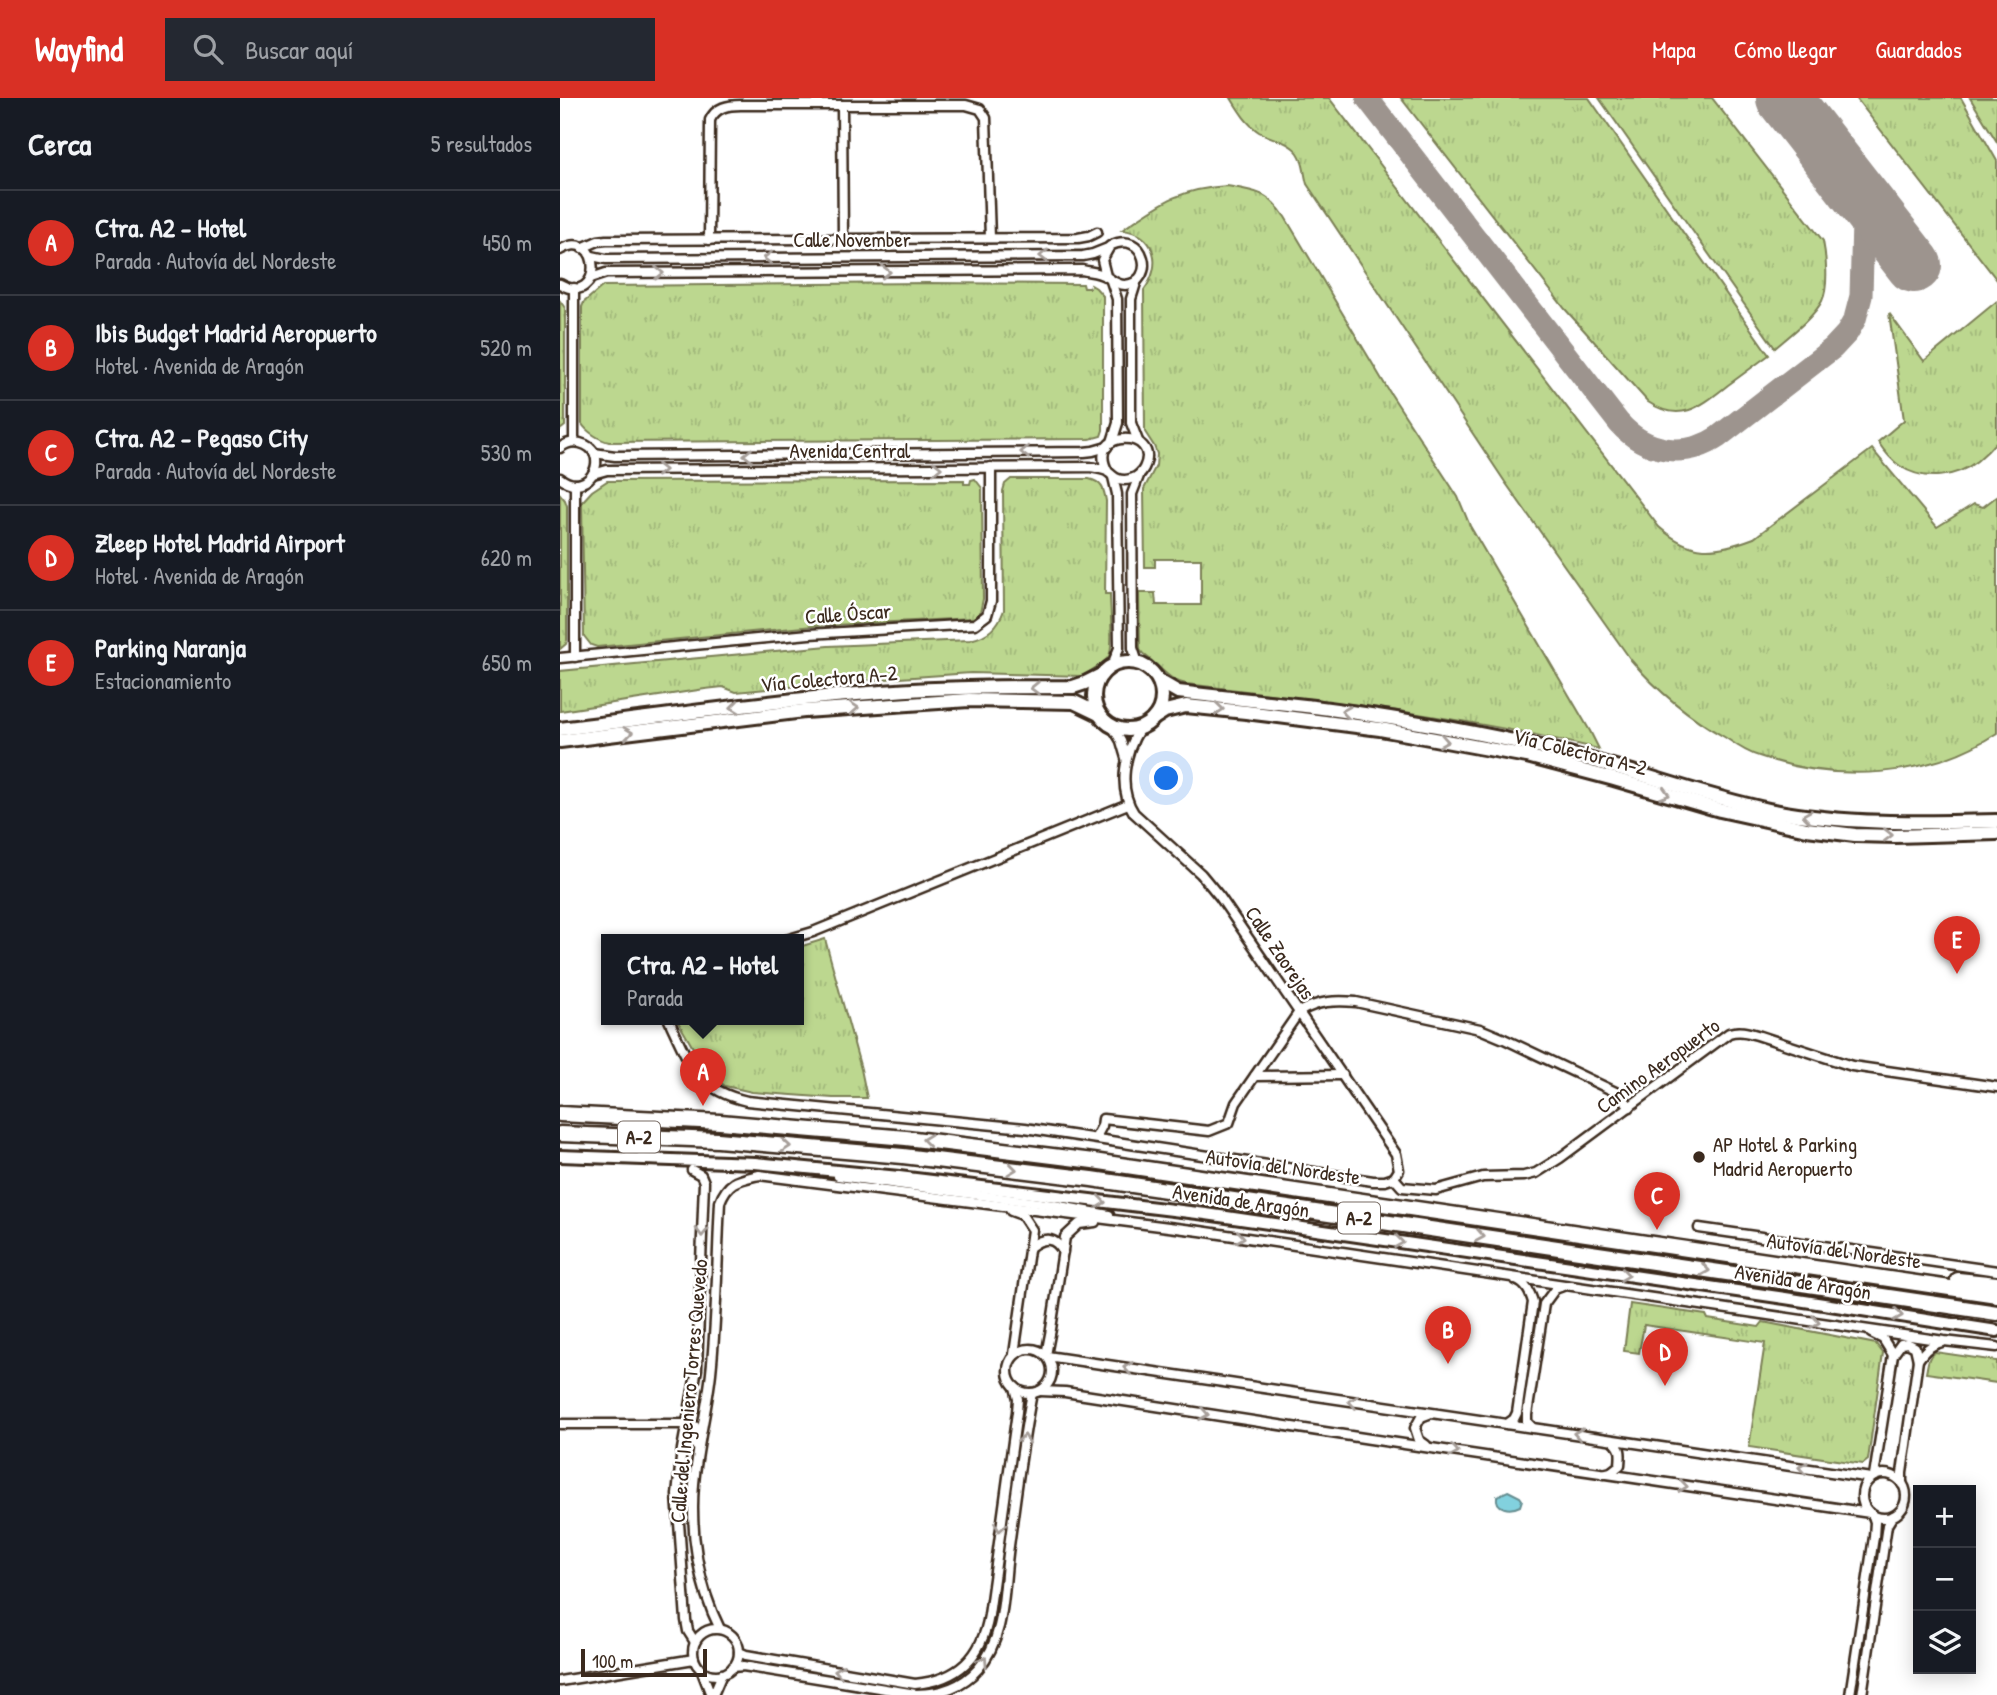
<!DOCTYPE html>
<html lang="es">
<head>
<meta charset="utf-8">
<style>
  body { margin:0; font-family:"Patrick Hand",sans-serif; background:#242831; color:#f1f3f6 }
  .controls { position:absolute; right:21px; bottom:21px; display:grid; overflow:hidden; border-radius:0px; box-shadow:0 4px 18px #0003 }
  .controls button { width:63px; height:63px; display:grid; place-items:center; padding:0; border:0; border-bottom:2px solid #363941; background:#171b24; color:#f1f3f6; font:35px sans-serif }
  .scale { position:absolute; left:21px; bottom:18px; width:126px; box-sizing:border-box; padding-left:7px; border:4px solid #3b2a1e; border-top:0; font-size:19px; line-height:24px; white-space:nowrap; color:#3b2a1e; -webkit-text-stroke:5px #fff; paint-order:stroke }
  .you { position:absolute; left:607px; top:681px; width:24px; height:24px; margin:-18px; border:5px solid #fff; border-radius:50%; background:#1a73e8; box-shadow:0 0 0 10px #1a73e833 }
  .badge { display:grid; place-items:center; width:46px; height:46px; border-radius:50%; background:#d93025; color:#fff; font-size:23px; font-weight:700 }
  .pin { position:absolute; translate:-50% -58px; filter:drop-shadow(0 2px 4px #0008) }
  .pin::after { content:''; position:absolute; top:37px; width:24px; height:21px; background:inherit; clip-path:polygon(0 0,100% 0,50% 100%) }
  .popup { position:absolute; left:41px; top:836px; width:203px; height:91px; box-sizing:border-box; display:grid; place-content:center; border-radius:0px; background:#171b24; filter:drop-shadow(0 2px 5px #0005); font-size:23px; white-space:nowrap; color:#9ea1a6 }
  .popup b { font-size:26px; color:#f1f3f6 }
  .popup::after { content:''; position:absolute; left:50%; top:100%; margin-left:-14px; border:14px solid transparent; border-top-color:#171b24 }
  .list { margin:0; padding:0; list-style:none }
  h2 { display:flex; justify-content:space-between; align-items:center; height:91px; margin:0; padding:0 28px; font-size:30px }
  h2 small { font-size:23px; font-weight:400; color:#9ea1a6 }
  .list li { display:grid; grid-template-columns:46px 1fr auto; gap:21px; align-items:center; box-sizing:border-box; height:105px; padding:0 28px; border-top:2px solid #363941 }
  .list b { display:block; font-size:26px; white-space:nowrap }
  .list p { margin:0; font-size:23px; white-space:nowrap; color:#9ea1a6 }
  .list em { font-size:23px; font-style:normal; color:#9ea1a6 }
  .icon { flex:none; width:38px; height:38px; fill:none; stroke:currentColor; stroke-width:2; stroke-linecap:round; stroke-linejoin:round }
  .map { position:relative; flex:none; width:1437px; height:1597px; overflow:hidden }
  header { display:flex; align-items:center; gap:42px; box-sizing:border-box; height:98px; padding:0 35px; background:#d93025; color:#fff }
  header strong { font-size:33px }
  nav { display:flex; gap:38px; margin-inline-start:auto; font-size:24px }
  .search { width:490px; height:63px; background:#242831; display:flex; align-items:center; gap:18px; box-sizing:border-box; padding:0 24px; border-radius:0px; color:#9ea1a6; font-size:26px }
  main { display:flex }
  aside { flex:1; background:#171b24 }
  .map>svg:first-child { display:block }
  .grass { fill:url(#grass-tufts); stroke:#7c8056; stroke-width:2 }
  .water { fill:#82d1de; stroke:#668e91; stroke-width:2 }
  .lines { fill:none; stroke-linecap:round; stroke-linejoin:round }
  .taxiway { stroke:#9d948e; stroke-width:23 }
  .runway { stroke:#9d948e; stroke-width:56 }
  .street-casing { stroke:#3b2a1e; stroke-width:13 }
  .secondary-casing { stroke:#3b2a1e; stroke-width:16 }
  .primary-casing { stroke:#3b2a1e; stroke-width:18 }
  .highway-casing { stroke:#3b2a1e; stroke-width:19 }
  .street { stroke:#fff; stroke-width:8 }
  .secondary { stroke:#fff; stroke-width:10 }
  .primary { stroke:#fff; stroke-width:12 }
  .highway { stroke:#fff; stroke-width:14 }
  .oneway { stroke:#a79f9a }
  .poi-dot { fill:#3b2a1e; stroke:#fff; stroke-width:2.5 }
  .labels { text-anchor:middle; stroke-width:5; stroke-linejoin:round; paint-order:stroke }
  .shield { fill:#fff; stroke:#766a62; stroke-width:2 }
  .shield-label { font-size:19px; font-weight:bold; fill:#3b2a1e }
  .street-label { font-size:21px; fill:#3b2a1e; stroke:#fff }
  .poi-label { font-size:21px; fill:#3b2a1e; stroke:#fff; text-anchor:start }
</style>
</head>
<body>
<header>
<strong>Wayfind</strong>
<div class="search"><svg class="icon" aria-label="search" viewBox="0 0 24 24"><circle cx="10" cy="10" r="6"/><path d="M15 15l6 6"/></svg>Buscar aquí</div>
<nav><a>Mapa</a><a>Cómo llegar</a><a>Guardados</a></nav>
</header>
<main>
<aside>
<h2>Cerca<small>5 resultados</small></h2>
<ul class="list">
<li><span class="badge">A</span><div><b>Ctra. A2 - Hotel</b><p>Parada · Autovía del Nordeste</p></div><em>450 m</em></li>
<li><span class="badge">B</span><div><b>Ibis Budget Madrid Aeropuerto</b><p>Hotel · Avenida de Aragón</p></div><em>520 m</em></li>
<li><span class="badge">C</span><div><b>Ctra. A2 - Pegaso City</b><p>Parada · Autovía del Nordeste</p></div><em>530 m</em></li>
<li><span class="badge">D</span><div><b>Zleep Hotel Madrid Airport</b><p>Hotel · Avenida de Aragón</p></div><em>620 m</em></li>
<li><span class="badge">E</span><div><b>Parking Naranja</b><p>Estacionamiento</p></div><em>650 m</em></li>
</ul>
</aside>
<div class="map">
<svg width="1437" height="1597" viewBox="0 0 1437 1597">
  <defs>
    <pattern id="grass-tufts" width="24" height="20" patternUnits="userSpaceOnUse" patternTransform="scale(1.75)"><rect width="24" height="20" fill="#bcd78f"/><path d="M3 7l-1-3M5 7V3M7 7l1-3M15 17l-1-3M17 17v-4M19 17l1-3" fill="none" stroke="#a2b97b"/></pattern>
  </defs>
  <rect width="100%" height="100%" fill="#fff"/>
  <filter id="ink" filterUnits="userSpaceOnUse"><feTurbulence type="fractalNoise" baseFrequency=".0143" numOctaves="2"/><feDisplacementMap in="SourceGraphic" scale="14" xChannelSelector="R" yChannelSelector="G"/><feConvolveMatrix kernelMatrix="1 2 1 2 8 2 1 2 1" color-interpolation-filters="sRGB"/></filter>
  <g filter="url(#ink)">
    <g class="grass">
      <path d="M 671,0 L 769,0 L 1099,429 C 1132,458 1154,455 1194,440 L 1312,351 L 1377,429 L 1414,406 L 1423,409 L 1437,398 L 1437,635 C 1367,681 1276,685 1199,658 C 1187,655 1176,647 1166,640 C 1129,619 1099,595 1071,562 L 945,384 L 747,86 C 744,76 744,63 738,55 C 729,43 711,41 699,34 C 686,25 679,13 671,0 Z"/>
      <path d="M 841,0 L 1029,0 L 1209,257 C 1195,267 1182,277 1168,287 C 1141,308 1121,326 1088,304 L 1005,211 Z"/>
      <path d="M 1039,0 L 1152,0 L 1263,143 C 1266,158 1269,189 1262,203 C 1254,219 1229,238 1215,250 Z"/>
      <polygon points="1296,0 1401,0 1437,63 1437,182"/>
      <polygon points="1410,0 1437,0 1437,44"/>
      <path d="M 667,88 C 697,93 708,94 725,119 L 827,290 L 898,399 L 910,428 L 1030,633 L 1039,651 C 903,618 765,602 626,586 C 611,583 604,573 593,564 C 588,559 584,558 580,552 L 579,495 L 595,495 L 596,507 L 641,507 L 641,461 L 595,461 L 595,469 L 585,469 L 584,391 L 596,368 L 597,356 L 594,348 L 585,334 L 584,192 C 603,167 596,135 562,132 C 601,105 618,91 667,88 Z"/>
      <path d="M 368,185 L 523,186 L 524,190 L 530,190 L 531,187 L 536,190 L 543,198 L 543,332 L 541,338 L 530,341 L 49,344 C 40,342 27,334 22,326 L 22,209 L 24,204 L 43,188 Z"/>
      <polygon points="0,203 5,210 5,328 0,332"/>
      <path d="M 1437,203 L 1437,343 C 1431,350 1424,357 1417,363 C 1396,380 1364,384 1340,368 C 1331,362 1324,353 1318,344 L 1344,322 L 1329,215 L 1364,263 Z"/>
      <polygon points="415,381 422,390 423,501 420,515 413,520 254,528 37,549 31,547 24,538 22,404 32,393 47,383 404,382 404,386 410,386 411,382"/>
      <path d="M 451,381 L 529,381 C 542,384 544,391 546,403 L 545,496 L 550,496 C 550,509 554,548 549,558 C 545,565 529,574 522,578 L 411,575 L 282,584 L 176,594 L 163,589 L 145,591 L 0,613 L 0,573 L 268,548 L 410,542 C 428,538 438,529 444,512 L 443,393 L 445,386 Z"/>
      <polygon points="0,396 5,402 7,408 7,542 6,546 0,551"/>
      <polygon points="265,841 301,971 307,1000 273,1000 192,994 165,988 147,974 117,922 239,922 239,849"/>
      <polygon points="1070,1206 1146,1217 1148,1221 1199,1229 1203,1224 1316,1246 1323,1255 1308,1362 1303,1366 1189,1349 1205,1245 1084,1227 1079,1255 1064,1253"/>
      <path d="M 1375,1254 L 1437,1263 L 1437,1285 L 1366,1275 C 1368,1267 1367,1259 1375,1254 Z"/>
    </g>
    <path class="water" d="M 948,1393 L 960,1399 L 962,1402 L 960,1408 C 950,1413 935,1411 937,1398 Z"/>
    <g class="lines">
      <path class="taxiway" d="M 807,0 L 1059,325 C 1085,354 1125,361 1158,339 L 1273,250 L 1287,235 L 1295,221 L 1301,198 L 1303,123 L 1298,100 L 1283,77"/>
      <polyline class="runway" points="1224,0 1354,167"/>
      <g class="street-casing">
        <g id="street">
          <polyline points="282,7 283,141"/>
          <path d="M 149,142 L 150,22 C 156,9 168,7 181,7 L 406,7 L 420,11 L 426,20 L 430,140"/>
          <polyline points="22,150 38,143 46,142 518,140 529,138 537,134"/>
          <path d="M 0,152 C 43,127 44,211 0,186"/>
          <polyline points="32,158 46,161 523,158 533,156 548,150"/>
          <path d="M 31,180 L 46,175 L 522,172 C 530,174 538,174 545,178 C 552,181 555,187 565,187 C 597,185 586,130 550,148 L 542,162 L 546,178"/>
          <polyline points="577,182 571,201 571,325 578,343"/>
          <polyline points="551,183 557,201 558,325 552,344"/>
          <polyline points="14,190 14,344"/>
          <path d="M 0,350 C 6,345 12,343 20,345 C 53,353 30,403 0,380"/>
          <polyline points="34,355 55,358 524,354 533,353 547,349"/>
          <path d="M 33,376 L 47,372 L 530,369 C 535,370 542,371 547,373 C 550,375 552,378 556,380 C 566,385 579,380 584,370 C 603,331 524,330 548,374"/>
          <polyline points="15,559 15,386"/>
          <polyline points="0,560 249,536 415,526 427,517 431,503 431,369"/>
          <polyline points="578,565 573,550 572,396 579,378"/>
          <polyline points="552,567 559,550 557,396 553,379"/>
          <polyline points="552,628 561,643 566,660"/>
          <path d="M 580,630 C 565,654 557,689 574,715 L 641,776 L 660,799 L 836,1056 L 839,1072 L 834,1080"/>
          <polyline points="226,842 253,834 568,706"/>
          <path d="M 109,922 C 129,965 137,992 187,1003 L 465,1030 L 813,1083 L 825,1083 L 834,1080"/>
          <polyline points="695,978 783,977"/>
          <path d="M 536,1039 L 542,1028 L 543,1021 L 649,1033 L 669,1025 L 676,1005 L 739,914 C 758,903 775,902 796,904 L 920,931 L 944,941 L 1060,996 L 1070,1009"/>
          <polyline points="132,1072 141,1077 144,1084 137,1271 122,1351 117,1397 126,1522 128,1533 135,1544"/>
          <polyline points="278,1078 494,1107 549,1117"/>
          <path d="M 834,1080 L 842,1089 L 876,1092 L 923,1079 L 964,1078 L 976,1075 L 1000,1060 L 1169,935 C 1179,932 1187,934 1197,937 L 1292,968 L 1437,989"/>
          <polyline points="451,1113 462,1117 472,1132 454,1256"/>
          <polyline points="1139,1130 1437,1173"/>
          <path d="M 470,1149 C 483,1139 495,1138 503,1154"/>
          <polyline points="1311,1235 1323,1241 1333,1257"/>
          <circle cx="470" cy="1273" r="22"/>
          <polyline points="486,1257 491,1231 505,1139 519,1126 535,1124"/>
          <polyline points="487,1258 1311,1380"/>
          <path d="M 1358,1262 C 1365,1252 1370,1247 1382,1244"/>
          <path d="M 480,1293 L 505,1294 C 773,1336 1042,1376 1310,1415"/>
          <polyline points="0,1326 127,1326 135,1328 136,1348"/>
          <path d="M 947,1326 L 954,1321 L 957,1315 L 973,1204 C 970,1194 966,1186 956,1182"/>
          <polyline points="973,1330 967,1324 967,1317 984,1206 995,1191 1003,1188"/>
          <polyline points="866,1347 859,1342 855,1330 861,1319 869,1316"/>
          <path d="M 1043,1376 L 1051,1374 L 1060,1367 C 1061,1356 1062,1350 1053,1343"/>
          <circle cx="1324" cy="1398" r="22"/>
          <polyline points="1314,1378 1333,1257 1341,1246 1347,1245 1355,1249 1358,1262 1342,1375 1342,1386"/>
          <circle cx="156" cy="1554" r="23"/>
          <path d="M 160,1531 C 138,1487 130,1435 134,1386 C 137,1349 147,1312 151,1275 C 157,1219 157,1161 160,1104 C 168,1083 178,1082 199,1077 L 640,1133 L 1384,1243 L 1437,1249"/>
          <path d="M 179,1554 L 186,1557 L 355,1586 C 398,1582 422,1559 429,1517 L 457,1314 L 458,1301 L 455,1289"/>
          <path d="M 173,1569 L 183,1568 L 356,1596 C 380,1596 402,1589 418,1571 C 447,1539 443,1488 449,1448 C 456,1397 462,1346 472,1295"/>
          <polyline points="141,1571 151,1597"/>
          <polyline points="0,1583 134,1561"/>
          <polyline points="153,1597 162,1576"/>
          <polyline points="1290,1597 1314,1439 1315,1424 1313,1418"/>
          <polyline points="1302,1597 1327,1427 1332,1419"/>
        </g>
      </g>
      <g class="secondary-casing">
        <polyline id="secondary" points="0,1058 195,1065 339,1079 646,1116 1225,1200 1437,1233"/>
      </g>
      <g class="primary-casing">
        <g id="primary">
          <circle cx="568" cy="598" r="34"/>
          <path d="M 599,583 L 618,594 L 627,595 C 669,600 711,604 754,609 C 825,618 898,631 968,646 C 1050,663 1128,695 1209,712 C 1285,727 1360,725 1437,723"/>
          <polyline points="594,620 605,613 626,608 686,614 820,631 967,658 1054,681 1160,712 1247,731 1295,737 1335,738 1437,735"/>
          <path d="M 0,631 C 107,618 214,602 322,594 C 385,589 449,589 513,589 L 525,585 L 541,577"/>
          <polyline points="0,643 244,613 409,602 514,604 539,616"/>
        </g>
      </g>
      <g class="highway-casing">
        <g id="highway">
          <polyline points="0,1016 160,1024 346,1040 533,1063 1437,1197"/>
          <polyline points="0,1036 158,1042 343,1058 532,1081 1437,1215"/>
          <polyline points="1398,1182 1437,1186"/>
        </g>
      </g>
      <use href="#street" class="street"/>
      <use href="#secondary" class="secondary"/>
      <use href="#primary" class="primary"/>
      <use href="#highway" class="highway"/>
    </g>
    <defs><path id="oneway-chevron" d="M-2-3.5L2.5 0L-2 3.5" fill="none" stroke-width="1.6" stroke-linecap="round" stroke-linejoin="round" transform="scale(1.75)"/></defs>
    <g class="oneway">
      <use href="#oneway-chevron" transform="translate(484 158) rotate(180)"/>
      <use href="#oneway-chevron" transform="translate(208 160) rotate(180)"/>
      <use href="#oneway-chevron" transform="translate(326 174)"/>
      <use href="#oneway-chevron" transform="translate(99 175)"/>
      <use href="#oneway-chevron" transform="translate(465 354) rotate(180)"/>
      <use href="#oneway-chevron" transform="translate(188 357) rotate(180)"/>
      <use href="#oneway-chevron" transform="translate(377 370)"/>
      <use href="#oneway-chevron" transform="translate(101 372)"/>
      <use href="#oneway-chevron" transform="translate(475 590) rotate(179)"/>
      <use href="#oneway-chevron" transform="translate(175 609) rotate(173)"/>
      <use href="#oneway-chevron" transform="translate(294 610) rotate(-4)"/>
      <use href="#oneway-chevron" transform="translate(659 611) rotate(5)"/>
      <use href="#oneway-chevron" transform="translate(786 614) rotate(-172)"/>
      <use href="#oneway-chevron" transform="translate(68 635) rotate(-7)"/>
      <use href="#oneway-chevron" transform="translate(884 643) rotate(10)"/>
      <use href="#oneway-chevron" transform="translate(1105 696) rotate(17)"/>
      <use href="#oneway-chevron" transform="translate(1247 718) rotate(-172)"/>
      <use href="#oneway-chevron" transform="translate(1328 737) rotate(1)"/>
      <use href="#oneway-chevron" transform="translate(367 1042) rotate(-173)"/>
      <use href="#oneway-chevron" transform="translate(226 1048) rotate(5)"/>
      <use href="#oneway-chevron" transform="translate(452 1071) rotate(7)"/>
      <use href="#oneway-chevron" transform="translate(541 1104) rotate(7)"/>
      <use href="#oneway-chevron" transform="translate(142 1134) rotate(92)"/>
      <use href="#oneway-chevron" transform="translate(920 1138) rotate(9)"/>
      <use href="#oneway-chevron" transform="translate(680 1139) rotate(8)"/>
      <use href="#oneway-chevron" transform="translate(839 1144) rotate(8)"/>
      <use href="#oneway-chevron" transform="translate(1145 1172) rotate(9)"/>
      <use href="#oneway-chevron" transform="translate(1065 1177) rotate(8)"/>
      <use href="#oneway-chevron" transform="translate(1338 1217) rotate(9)"/>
      <use href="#oneway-chevron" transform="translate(1255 1224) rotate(9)"/>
      <use href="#oneway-chevron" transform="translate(568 1270) rotate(-171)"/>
      <use href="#oneway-chevron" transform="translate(793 1304) rotate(-171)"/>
      <use href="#oneway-chevron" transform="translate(644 1316) rotate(9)"/>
      <use href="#oneway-chevron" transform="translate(1018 1336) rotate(-171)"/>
      <use href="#oneway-chevron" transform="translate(464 1341) rotate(-82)"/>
      <use href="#oneway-chevron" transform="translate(894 1353) rotate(10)"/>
      <use href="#oneway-chevron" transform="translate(1243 1370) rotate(-171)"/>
      <use href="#oneway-chevron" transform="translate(1123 1388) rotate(8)"/>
      <use href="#oneway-chevron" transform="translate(440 1429) rotate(98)"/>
      <use href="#oneway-chevron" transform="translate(423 1563) rotate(-56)"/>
      <use href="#oneway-chevron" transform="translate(279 1573) rotate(-170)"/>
    </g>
  </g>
  <circle class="poi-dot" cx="1139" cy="1059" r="7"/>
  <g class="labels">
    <g class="shield">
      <rect x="58" y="1023.5" width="42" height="31" rx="5"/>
      <rect x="778" y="1104.5" width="42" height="31" rx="5"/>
    </g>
    <g class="shield-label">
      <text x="79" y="1046">A-2</text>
      <text x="799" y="1127">A-2</text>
    </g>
    <g class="street-label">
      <text x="292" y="149">Calle November</text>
      <text x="290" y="360">Avenida Central</text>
      <text transform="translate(288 516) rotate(-4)" y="7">Calle Óscar</text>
      <text transform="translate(269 581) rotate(-5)" y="7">Vía Colectora A-2</text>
      <text transform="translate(1020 654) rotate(14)" y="7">Vía Colectora A-2</text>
      <text transform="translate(720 855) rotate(56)" y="7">Calle Zaorejas</text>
      <text transform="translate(1098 968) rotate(-36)" y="7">Camino Aeropuerto</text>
      <text transform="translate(723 1069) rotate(8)" y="7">Autovía del Nordeste</text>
      <text transform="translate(681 1103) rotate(8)" y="7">Avenida de Aragón</text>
      <text transform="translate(1284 1153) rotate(8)" y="7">Autovía del Nordeste</text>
      <text transform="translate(1243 1184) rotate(9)" y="7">Avenida de Aragón</text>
      <text transform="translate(129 1293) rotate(-85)" y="7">Calle del Ingeniero Torres Quevedo</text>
    </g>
    <g class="poi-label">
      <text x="1153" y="1054">AP Hotel &amp; Parking<tspan x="1153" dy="24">Madrid Aeropuerto</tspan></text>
    </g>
  </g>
</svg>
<div class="controls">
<button>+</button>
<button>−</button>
<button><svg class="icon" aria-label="layers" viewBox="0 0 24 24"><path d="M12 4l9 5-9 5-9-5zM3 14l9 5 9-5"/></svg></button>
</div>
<div class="scale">100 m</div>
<div class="you"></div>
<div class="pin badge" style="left:143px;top:1008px">A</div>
<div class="popup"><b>Ctra. A2 - Hotel</b>Parada</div>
<div class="pin badge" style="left:888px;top:1266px">B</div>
<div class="pin badge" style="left:1097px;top:1132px">C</div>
<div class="pin badge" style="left:1105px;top:1288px">D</div>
<div class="pin badge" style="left:1397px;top:876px">E</div>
</div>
</main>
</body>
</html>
